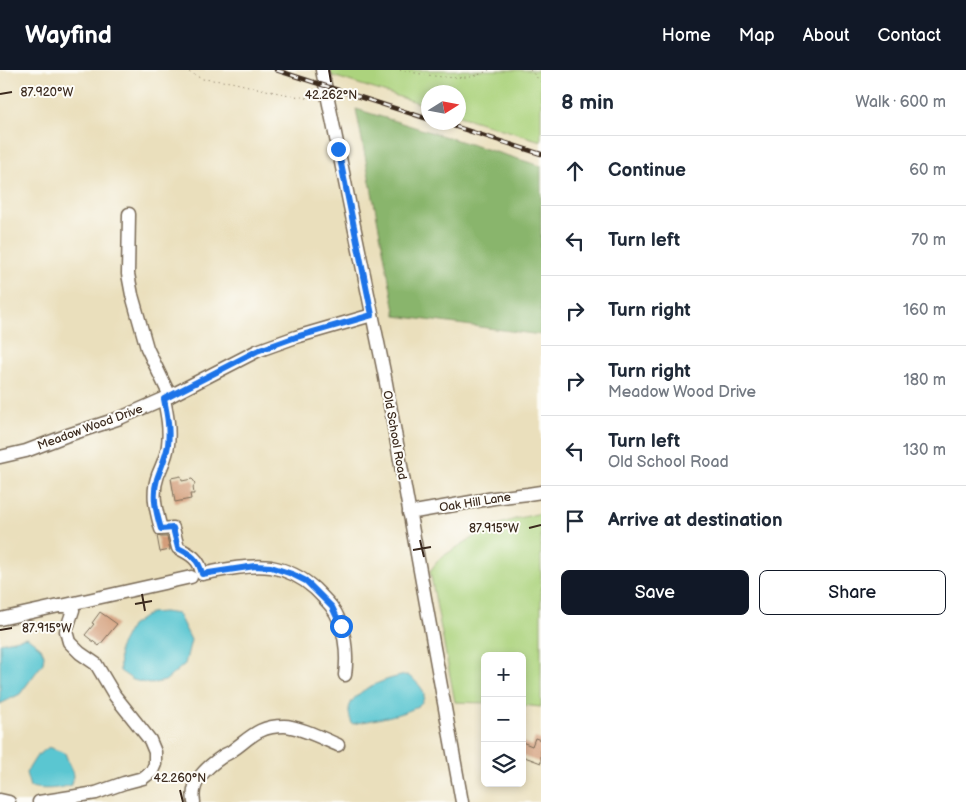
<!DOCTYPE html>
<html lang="en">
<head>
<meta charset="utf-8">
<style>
  body { margin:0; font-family:"Balsamiq Sans",sans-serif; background:#f6f6f7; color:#1f2937 }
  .controls { position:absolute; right:15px; bottom:15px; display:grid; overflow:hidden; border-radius:8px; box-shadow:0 2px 8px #0003 }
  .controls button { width:45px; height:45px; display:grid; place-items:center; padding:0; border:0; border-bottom:1px solid #e0e1e3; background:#fff; color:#1f2937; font:25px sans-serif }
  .compass { position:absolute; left:421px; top:15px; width:45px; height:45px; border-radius:50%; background:#fff; box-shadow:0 2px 8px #0003; rotate:79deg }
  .stop { position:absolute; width:15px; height:15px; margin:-11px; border:4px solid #1a73e8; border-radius:50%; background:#fff }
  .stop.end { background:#1a73e8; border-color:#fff; box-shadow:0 1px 5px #0008 }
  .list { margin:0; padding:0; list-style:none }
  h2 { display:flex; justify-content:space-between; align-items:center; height:65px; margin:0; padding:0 20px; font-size:21px }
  h2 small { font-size:16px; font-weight:400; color:#747a83 }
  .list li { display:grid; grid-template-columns:32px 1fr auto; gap:15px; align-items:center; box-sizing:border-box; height:70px; padding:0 20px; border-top:1px solid #e0e1e3 }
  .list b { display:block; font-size:19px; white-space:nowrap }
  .list p { margin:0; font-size:16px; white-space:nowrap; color:#747a83 }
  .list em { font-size:16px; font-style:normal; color:#747a83 }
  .actions { display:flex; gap:10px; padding:15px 20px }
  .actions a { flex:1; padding:11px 0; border:1px solid #111827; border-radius:8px; text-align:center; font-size:18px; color:#111827 }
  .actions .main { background:#111827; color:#fff }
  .icon { flex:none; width:28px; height:28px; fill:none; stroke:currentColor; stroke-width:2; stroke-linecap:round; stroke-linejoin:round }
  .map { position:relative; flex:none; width:541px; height:732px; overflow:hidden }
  header { display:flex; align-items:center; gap:30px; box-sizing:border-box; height:70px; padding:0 25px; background:#111827; color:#fff }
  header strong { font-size:24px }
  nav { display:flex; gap:28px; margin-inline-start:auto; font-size:18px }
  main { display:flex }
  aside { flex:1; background:#fff }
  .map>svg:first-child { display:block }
  .green { fill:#acd37d; stroke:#747e4e }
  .forest { fill:#89b56c; stroke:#627045 }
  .water { fill:#5ac6d1; stroke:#4a7878 }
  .building { fill:#d39d79 }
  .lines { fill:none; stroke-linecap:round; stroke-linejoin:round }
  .minor-casing { stroke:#786955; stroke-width:15 }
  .path { stroke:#786955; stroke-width:1; stroke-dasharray:1 4; stroke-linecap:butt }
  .minor { stroke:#fff; stroke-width:12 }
  .rail-casing { stroke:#3b2a1e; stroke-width:4.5 }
  .rail { stroke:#fdfcf7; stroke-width:2.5; stroke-dasharray:8; stroke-linecap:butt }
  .route { stroke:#1a73e8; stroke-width:6 }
  .ticks { fill:none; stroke:#3b2a1e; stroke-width:2 }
  .labels { text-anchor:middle; stroke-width:4; stroke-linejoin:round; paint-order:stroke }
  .street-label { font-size:12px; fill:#3b2a1e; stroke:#fdfcf7 }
  .ticks-label { font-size:12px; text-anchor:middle; fill:#3b2a1e; stroke:#fdfcf7; stroke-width:4; stroke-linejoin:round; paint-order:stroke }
</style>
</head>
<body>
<header>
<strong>Wayfind</strong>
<nav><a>Home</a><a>Map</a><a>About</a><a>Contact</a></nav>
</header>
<main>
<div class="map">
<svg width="541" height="732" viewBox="0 0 541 732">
  <rect width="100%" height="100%" fill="#fdfcf7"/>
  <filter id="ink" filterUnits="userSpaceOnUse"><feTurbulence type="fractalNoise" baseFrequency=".02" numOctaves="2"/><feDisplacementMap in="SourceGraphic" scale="10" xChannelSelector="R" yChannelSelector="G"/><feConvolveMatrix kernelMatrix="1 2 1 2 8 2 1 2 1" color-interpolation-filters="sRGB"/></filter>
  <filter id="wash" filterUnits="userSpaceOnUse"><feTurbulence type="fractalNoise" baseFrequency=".0096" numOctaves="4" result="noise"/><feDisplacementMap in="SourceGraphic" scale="20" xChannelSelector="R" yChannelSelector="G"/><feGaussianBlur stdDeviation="1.12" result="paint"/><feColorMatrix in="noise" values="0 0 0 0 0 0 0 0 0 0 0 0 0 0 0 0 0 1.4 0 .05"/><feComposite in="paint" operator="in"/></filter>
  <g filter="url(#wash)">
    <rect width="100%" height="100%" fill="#eadfbc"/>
    <g class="green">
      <polygon points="329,0 541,0 541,71 459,46 458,22 428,22 428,36 330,5"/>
      <polygon points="541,443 541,637 522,635 522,586 485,586 485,633 455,632 430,501 440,488 488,458 515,449"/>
    </g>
    <polygon class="forest" points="356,39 541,96 541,265 396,246"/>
    <g class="water">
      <polygon points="164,542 178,544 191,570 185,594 165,611 149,614 133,610 120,601 119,579 131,556 150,543"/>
      <polygon points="27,567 41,578 44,585 43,593 20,624 0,634 0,573"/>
      <path d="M 407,605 C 417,611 432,625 419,635 C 410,644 367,651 352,654 C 351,650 348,643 349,639 C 352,619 391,607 407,605 Z"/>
      <path d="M 49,677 L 65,683 L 73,704 L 72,715 C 56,719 46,720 30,717 L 26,703 L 36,687 Z"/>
    </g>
    <g id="blocks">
      <g class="building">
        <polygon points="181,406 182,411 192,409 194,411 195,414 193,417 194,424 190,424 191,429 175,432 171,408"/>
        <polygon points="157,466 161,467 167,467 170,480 160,482"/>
        <polygon points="100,542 117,554 99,576 85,565 94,554 92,553"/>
        <polygon points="535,668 541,670 541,693 522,686 522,672 532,676"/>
      </g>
    </g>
  </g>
  <g filter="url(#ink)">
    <use href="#blocks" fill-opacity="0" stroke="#786955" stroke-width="1"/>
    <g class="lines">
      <g class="minor-casing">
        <g id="minor">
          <polyline points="322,0 384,302 462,732"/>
          <polyline points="129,144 128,204 132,225 147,278 170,326"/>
          <path d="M 164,329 C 167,344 170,359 168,375 C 167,386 162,395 158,405 C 151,424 156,440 161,459 L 173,458 L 178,478 C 190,484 200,489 202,504 C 222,500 251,494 271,497 C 287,500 303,508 315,519 C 320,524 326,530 331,536 C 345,554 348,583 345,605"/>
          <polyline points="0,387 26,381 68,365 120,348 170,326 257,281 296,267 372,245"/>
          <polyline points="409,443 494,428 528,424 541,422"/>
          <polyline points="61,536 191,507"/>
          <path d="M 0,549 L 59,536 C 65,536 69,535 73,540 L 66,561 L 69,572 L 80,583 L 96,594 L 115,626 L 150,670 L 155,682 L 155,694 L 152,701 L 143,708 L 124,713 L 96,723 L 39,732"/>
          <polyline points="0,730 9,732"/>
          <path d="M 194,732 C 190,711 207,697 223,686 C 226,684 230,683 233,680 C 251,667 259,656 284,656 C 298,656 324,669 338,675"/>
        </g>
      </g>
      <g class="path">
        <polyline points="185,0 202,9 231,12 279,23 306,28 309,28 314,25 315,19"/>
        <path d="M 400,0 C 426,5 466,14 489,0"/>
        <polyline points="530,0 541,12"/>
      </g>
      <use href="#minor" class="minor"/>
      <g class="rail-casing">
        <g id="rail">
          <polyline points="276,0 428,49"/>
          <polyline points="441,52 541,84"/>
        </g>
      </g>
      <use href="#rail" class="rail"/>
    </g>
  </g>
  <g class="lines" filter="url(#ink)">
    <path class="route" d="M 338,79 L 372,245 L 296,267 L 257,281 L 164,329 C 167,344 170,359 168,375 C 166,387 161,397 157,409 C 152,426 156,442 161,459 L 173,458 L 178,478 C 190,484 199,489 202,504 L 255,496 L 271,497 L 292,504 L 306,511 L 332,537 L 341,556"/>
  </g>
  <path class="ticks" d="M 329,0 L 331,12M 0,24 L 12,22M 529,458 L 541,455M 420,470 L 424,487M 413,480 L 431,477M 142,524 L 145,541M 135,534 L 152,531M 0,560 L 12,558M 180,720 L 183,732"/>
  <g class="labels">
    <g class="street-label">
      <text transform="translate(90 357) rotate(-20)" y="4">Meadow Wood Drive</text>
      <text transform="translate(395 365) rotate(80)" y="4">Old School Road</text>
      <text transform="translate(475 432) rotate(-9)" y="4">Oak Hill Lane</text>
    </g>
  </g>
  <g class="ticks-label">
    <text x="47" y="26">87.920°W</text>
    <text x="331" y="29">42.262°N</text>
    <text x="494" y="462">87.915°W</text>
    <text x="47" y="562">87.915°W</text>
    <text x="180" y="712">42.260°N</text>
  </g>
</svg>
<div class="controls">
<button>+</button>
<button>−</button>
<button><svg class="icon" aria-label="layers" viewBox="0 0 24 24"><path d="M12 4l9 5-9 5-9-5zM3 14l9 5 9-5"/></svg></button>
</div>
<svg class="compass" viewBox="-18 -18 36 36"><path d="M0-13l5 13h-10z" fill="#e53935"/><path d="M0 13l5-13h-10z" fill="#747a83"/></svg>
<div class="stop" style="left:341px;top:556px"></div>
<div class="stop end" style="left:338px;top:79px"></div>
</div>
<aside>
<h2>8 min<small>Walk · 600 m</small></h2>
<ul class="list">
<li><svg class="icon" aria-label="ahead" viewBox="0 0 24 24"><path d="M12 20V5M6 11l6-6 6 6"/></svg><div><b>Continue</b></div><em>60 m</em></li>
<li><svg class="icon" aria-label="left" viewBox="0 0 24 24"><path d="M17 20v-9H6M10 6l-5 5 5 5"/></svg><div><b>Turn left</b></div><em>70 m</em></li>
<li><svg class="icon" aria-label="right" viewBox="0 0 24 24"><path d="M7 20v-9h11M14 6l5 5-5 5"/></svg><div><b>Turn right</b></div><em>160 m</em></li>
<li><svg class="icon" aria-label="right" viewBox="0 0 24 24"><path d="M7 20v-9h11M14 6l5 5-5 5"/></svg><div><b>Turn right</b><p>Meadow Wood Drive</p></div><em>180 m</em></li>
<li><svg class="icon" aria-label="left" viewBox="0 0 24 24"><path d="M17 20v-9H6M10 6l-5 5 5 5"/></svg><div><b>Turn left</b><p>Old School Road</p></div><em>130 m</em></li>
<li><svg class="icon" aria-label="arrive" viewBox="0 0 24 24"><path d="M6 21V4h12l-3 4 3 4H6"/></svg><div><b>Arrive at destination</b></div></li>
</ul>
<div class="actions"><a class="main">Save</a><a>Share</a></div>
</aside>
</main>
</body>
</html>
